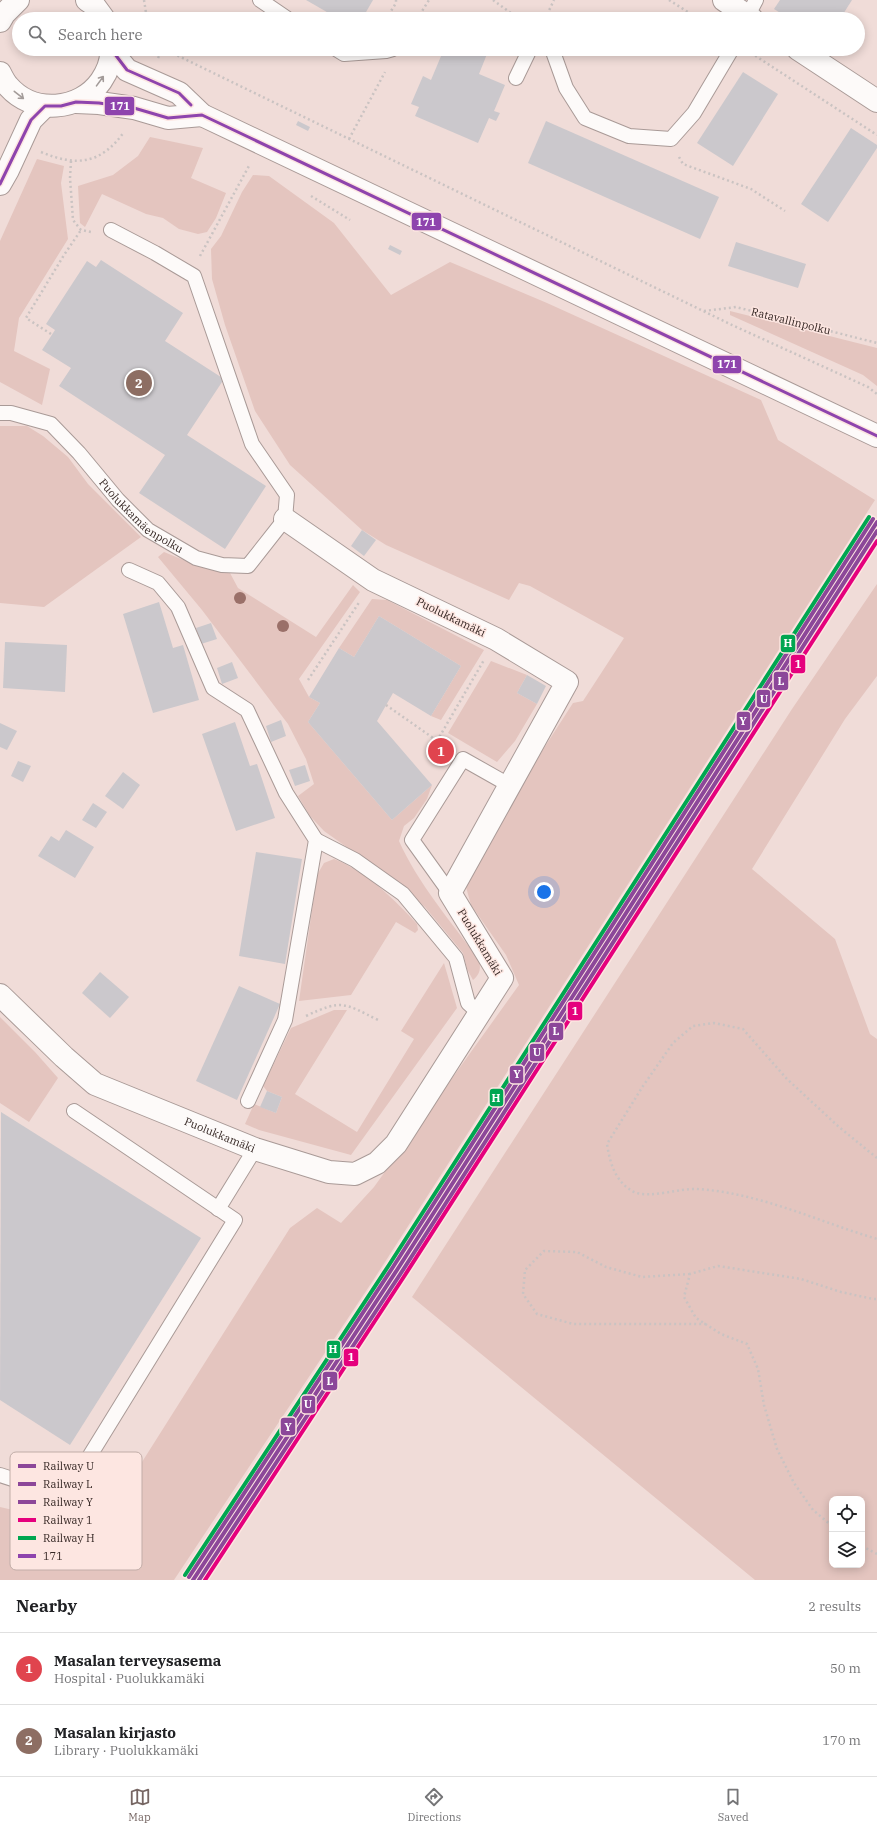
<!DOCTYPE html>
<html lang="en">
<head>
<meta charset="utf-8">
<style>
  body { margin:0; font-family:"IBM Plex Serif",serif; background:#f6f6f6; color:#202124 }
  .controls { position:absolute; right:12px; bottom:12px; display:grid; overflow:hidden; border-radius:8px; box-shadow:0 2px 10px #0003 }
  .controls button { width:36px; height:36px; display:grid; place-items:center; padding:0; border:0; border-bottom:1px solid #e0e0e0; background:#fff; color:#202124; font:20px sans-serif }
  .you { position:absolute; left:544px; top:892px; width:14px; height:14px; margin:-10px; border:3px solid #fff; border-radius:50%; background:#1a73e8; box-shadow:0 0 0 6px #1a73e833 }
  .badge { display:grid; place-items:center; width:26px; height:26px; border-radius:50%; background:#766663; color:#fff; font-size:13px; font-weight:700 }
  .pin { position:absolute; translate:-50% -50%; border:2px solid #fff; box-shadow:0 1px 4px #0006 }
  .list { margin:0; padding:0; list-style:none }
  h2 { display:flex; justify-content:space-between; align-items:center; height:52px; margin:0; padding:0 16px; font-size:17px }
  h2 small { font-size:13px; font-weight:400; color:#757577 }
  .list li { display:grid; grid-template-columns:26px 1fr auto; gap:12px; align-items:center; box-sizing:border-box; height:72px; padding:0 16px; border-top:1px solid #e0e0e0 }
  .list b { display:block; font-size:15px; white-space:nowrap }
  .list p { margin:0; font-size:13px; white-space:nowrap; color:#757577 }
  .list em { font-size:13px; font-style:normal; color:#757577 }
  .icon { flex:none; width:22px; height:22px; fill:none; stroke:currentColor; stroke-width:2; stroke-linecap:round; stroke-linejoin:round }
  .map { position:relative; flex:none; width:877px; height:1580px; overflow:hidden }
  .search { position:absolute; background:#fff; box-shadow:0 2px 10px #0003; left:12px; right:12px; top:12px; height:44px; display:flex; align-items:center; gap:10px; box-sizing:border-box; padding:0 14px; border-radius:22px; color:#757577; font-size:15px }
  .sheet { height:196px; background:#fff }
  nav { display:flex; justify-content:space-around; align-items:center; box-sizing:border-box; height:56px; border-top:1px solid #e0e0e0; background:#fff; font-size:11px; color:#757577 }
  nav a { display:grid; justify-items:center; gap:2px }
  nav .on { color:#766663 }
  .map>svg:first-child { display:block }
  .green { fill:#e4c5bf; fill-rule:evenodd }
  .building { fill:#cbc8cc }
  .lines { fill:none; stroke-linecap:round; stroke-linejoin:round }
  .service-casing { stroke:#a99a97; stroke-width:16 }
  .minor-casing { stroke:#a99a97; stroke-width:24 }
  .tertiary-casing { stroke:#a99a97; stroke-width:24 }
  .secondary-casing { stroke:#a99a97; stroke-width:24 }
  .path { stroke:#cac3c2; stroke-width:2.5; stroke-dasharray:2 3; stroke-linecap:butt }
  .service { stroke:#fdfaf9; stroke-width:14 }
  .minor { stroke:#fdfaf9; stroke-width:22 }
  .tertiary { stroke:#fdfaf9; stroke-width:22 }
  .secondary { stroke:#fdfaf9; stroke-width:22 }
  .bus-1-casing { stroke:#fde6e1; stroke-width:6 }
  .bus-1 { stroke:#8e44ad; stroke-width:3 }
  .rail-1-casing { stroke:#fde6e1; stroke-width:7 }
  .rail-2-casing { stroke:#fde6e1; stroke-width:7 }
  .rail-3-casing { stroke:#fde6e1; stroke-width:7 }
  .rail-4-casing { stroke:#fde6e1; stroke-width:7 }
  .rail-5-casing { stroke:#fde6e1; stroke-width:7 }
  .rail-1 { stroke:#8c4799; stroke-width:4 }
  .rail-2 { stroke:#8c4799; stroke-width:4 }
  .rail-3 { stroke:#8c4799; stroke-width:4 }
  .rail-4 { stroke:#e5007d; stroke-width:4 }
  .rail-5 { stroke:#00a651; stroke-width:4 }
  .tree { fill:#9a7069 }
  .oneway { stroke:#a39b99 }
  .labels { text-anchor:middle; stroke-width:3; stroke-linejoin:round; paint-order:stroke }
  .street-label { font-size:11px; fill:#352724; stroke:#fde6e1 }
  .key { fill:#fde6e1; stroke:#c1ada8; stroke-width:1 }
  .key-label { font-size:11px; fill:#352724 }
  .line-badge { stroke:#fde6e1; stroke-width:1.5 }
  .badge-label { font-size:11px; text-anchor:middle; font-weight:bold; fill:#fff }
</style>
</head>
<body>
<div class="map">
<svg width="877" height="1580" viewBox="0 0 877 1580">
  <rect width="100%" height="100%" fill="#f0dcd8"/>
  <g class="green">
    <polygon points="150,137 203,148 191,178 226,193 216,218 207,232 198,234 179,229 163,218 146,214 102,194 85,227 80,223 78,186 113,175 138,156"/>
    <polygon points="37,159 64,166 61,183 68,239 19,318 14,351 50,369 42,405 0,382 0,241"/>
    <polygon points="253,175 269,176 334,223 391,295 450,262 547,303 761,400 778,440 875,500 374,1279 174,1580 0,1580 0,1507 99,1530 290,1228 317,1208 341,1223 374,1187 519,985 506,955 471,905 466,887 526,776 573,703 583,701 624,638 530,586 519,583 509,600 386,545 362,530 290,465 255,411 225,325 212,279 211,249 221,236 242,192"/>
    <polygon points="730,311 877,348 877,386 863,375 730,315"/>
    <polygon points="0,426 27,426 43,436 68,457 88,484 141,537 44,607 0,603"/>
    <path d="M 164,552 L 191,563 L 230,573 L 238,588 L 316,637 L 353,585 L 360,592 L 299,679 L 309,697 L 320,703 L 308,722 L 392,820 L 432,785 L 427,799 L 414,818 L 404,826 L 399,841 C 417,882 452,923 479,960 C 481,969 480,974 473,980 L 467,969 L 463,953 L 425,907 L 396,882 L 324,831 L 310,816 L 298,796 L 314,784 L 306,759 L 288,724 L 202,610 L 158,557 Z"/>
    <path d="M 877,584 L 877,676 L 845,719 L 752,869 L 835,939 L 870,1034 L 877,1039 L 877,1580 L 755,1580 L 412,1297 L 792,709 ZM 832,1499 L 862,1499 L 862,1565 L 832,1565 Z"/>
    <polygon points="372,599 387,600 484,650 441,720 431,716 461,666 379,616 354,657 339,648"/>
    <polygon points="491,661 527,675 517,693 537,704 515,741 497,762 448,733"/>
    <path d="M 334,859 C 367,872 394,899 417,924 L 418,930 L 415,933 L 396,922 L 351,995 L 299,1001 L 317,875 L 324,863 Z"/>
    <polygon points="444,963 457,1008 351,1155 259,1130 245,1124 254,1104 276,1113 282,1097 267,1091 263,1086 291,1028 334,1010 347,1010 295,1094 357,1132 414,1039 401,1031"/>
    <polygon points="0,1017 35,1052 58,1078 29,1122 0,1103"/>
  </g>
  <g class="building">
    <polygon points="306,0 373,0 362,19 339,19"/>
    <polygon points="780,0 852,0 840,19 790,19 774,9"/>
    <polygon points="444,49 489,49 479,74 505,85 494,111 500,113 496,121 489,118 478,143 415,116 419,107 411,104 423,76 431,80"/>
    <polygon points="743,72 778,94 733,166 697,143"/>
    <polygon points="298,121 310,127 308,131 296,125"/>
    <polygon points="546,121 719,197 700,239 528,163"/>
    <polygon points="851,128 877,145 877,148 828,222 801,204"/>
    <polygon points="736,242 806,264 798,288 728,266"/>
    <polygon points="390,245 402,251 400,255 388,249"/>
    <polygon points="101,260 183,313 165,341 224,379 187,435 266,486 225,549 139,493 165,455 59,386 71,368 42,350 55,330 46,324 87,261 96,267"/>
    <polygon points="362,530 376,540 364,556 351,546"/>
    <polygon points="159,602 173,648 183,645 199,700 153,713 123,614"/>
    <polygon points="379,616 461,666 431,716 393,693 377,721 432,785 392,820 308,722 320,703 309,697 339,648 354,657"/>
    <polygon points="211,623 217,639 201,644 196,628"/>
    <polygon points="5,642 67,645 65,692 3,688"/>
    <polygon points="232,662 238,678 222,684 217,668"/>
    <polygon points="527,675 546,686 537,704 517,693"/>
    <polygon points="281,720 286,736 271,742 266,726"/>
    <polygon points="235,722 250,766 257,764 275,818 236,831 202,734"/>
    <polygon points="0,723 17,731 7,750 0,747"/>
    <polygon points="18,761 31,766 23,782 11,776"/>
    <polygon points="305,765 310,781 295,786 289,770"/>
    <polygon points="123,772 140,785 123,809 105,796"/>
    <polygon points="93,803 107,812 96,828 82,820"/>
    <polygon points="66,830 94,847 75,878 38,856 51,836 59,841"/>
    <polygon points="256,852 302,859 285,964 239,956"/>
    <polygon points="100,972 129,997 110,1018 82,993"/>
    <polygon points="239,986 280,1004 237,1100 196,1081"/>
    <polygon points="267,1091 282,1097 276,1113 260,1107"/>
    <polygon points="1,1112 201,1238 70,1445 0,1400"/>
  </g>
  <g class="lines">
    <g class="service-casing">
      <g id="service">
        <polyline points="260,0 288,19"/>
        <polyline points="746,19 756,0"/>
        <polyline points="336,49 344,54 386,51 393,49"/>
        <polyline points="552,49 566,88 585,118 629,136 671,139 694,113 732,49"/>
        <polyline points="516,78 530,49"/>
        <path id="s1" d="M 0,413 L 11,413 L 51,424 L 79,453 L 118,500 L 148,530 L 196,558 L 222,565 L 248,566 L 285,519 L 287,495 L 252,444 L 194,276 L 155,253 L 111,230"/>
        <polyline points="129,570 158,583 178,607 213,688 247,710 286,793 316,840 285,1020 248,1101"/>
        <polyline points="316,840 355,860 403,894 456,958 468,1003 479,1013"/>
        <polyline points="450,893 412,840 463,759 509,785"/>
        <polyline points="218,1209 255,1149"/>
        <polyline points="0,1475 65,1496 235,1220 74,1111"/>
      </g>
    </g>
    <g class="minor-casing">
      <g id="minor">
        <polyline points="724,0 752,19"/>
        <polyline points="798,49 877,101"/>
        <path id="s2" d="M 0,995 L 64,1057 L 95,1084 L 255,1149 L 329,1172 L 355,1174 L 377,1163 L 396,1144 L 502,978 L 450,893 L 567,682 L 496,639 L 373,580 L 285,519"/>
      </g>
    </g>
    <g class="tertiary-casing">
      <g id="tertiary">
        <polyline points="87,0 93,4 104,19"/>
        <polyline points="0,21 4,14 18,0"/>
        <path d="M 0,73 C 2,77 5,83 8,86 C 33,115 80,111 101,81 C 107,72 112,60 111,49"/>
        <polyline points="0,184 8,170 31,120 45,106"/>
      </g>
    </g>
    <g class="secondary-casing">
      <g id="secondary">
        <polyline points="112,52 127,70 179,93 202,115 877,436"/>
        <polyline points="76,102 99,103 134,108 168,118 202,115"/>
      </g>
    </g>
    <g class="path">
      <polyline points="144,0 147,19"/>
      <polyline points="493,0 519,19"/>
      <polyline points="669,0 699,19"/>
      <polyline points="386,19 396,3 396,0"/>
      <polyline points="417,19 429,0"/>
      <polyline points="545,19 554,0"/>
      <polyline points="164,49 732,325 868,387 877,394"/>
      <polyline points="751,53 877,135"/>
      <polyline points="158,58 163,49"/>
      <polyline points="349,139 385,72"/>
      <path d="M 41,152 C 77,167 101,164 124,132"/>
      <polyline points="679,157 683,164 751,189 785,211"/>
      <polyline points="71,161 70,178 73,220 81,230 91,232"/>
      <polyline points="311,196 350,220"/>
      <polyline points="200,256 250,164"/>
      <polyline points="704,311 736,307 877,343"/>
      <polyline points="51,334 26,318 64,255 81,230"/>
      <polyline points="308,680 360,601"/>
      <polyline points="386,705 446,747"/>
      <polyline points="437,741 484,660"/>
      <path d="M 306,1016 C 342,999 344,1003 378,1020"/>
      <path d="M 877,1158 L 839,1127 L 787,1079 L 743,1029 L 714,1023 L 693,1026 L 673,1043 L 643,1086 L 607,1144 C 610,1163 615,1182 634,1192 C 650,1199 679,1188 697,1189 C 760,1193 817,1221 877,1239"/>
      <polyline points="690,1274 642,1277 606,1267 577,1252 544,1251 525,1270 523,1294 537,1314 573,1324 706,1324"/>
      <polyline points="832,1526 813,1510 794,1483 777,1449 764,1405 758,1369 747,1344 721,1334 696,1318 684,1297 690,1274 718,1266 801,1279 841,1292 873,1299 877,1299"/>
      <polyline points="862,1546 877,1554"/>
    </g>
    <use href="#service" class="service"/>
    <use href="#minor" class="minor"/>
    <use href="#tertiary" class="tertiary"/>
    <use href="#secondary" class="secondary"/>
    <g class="bus-1-casing">
      <g id="bus-1">
        <polyline points="111,49 127,70 179,93 191,105"/>
        <polyline points="0,184 31,120 45,106 61,106 76,102 99,103 134,108 168,118 202,115 877,436"/>
      </g>
    </g>
    <use href="#bus-1" class="bus-1"/>
    <g class="rail-1-casing">
      <polyline id="rail-1" points="193,1580 397,1270 877,522"/>
    </g>
    <g class="rail-2-casing">
      <polyline id="rail-2" points="199,1580 401,1273 877,531"/>
    </g>
    <g class="rail-3-casing">
      <polyline id="rail-3" points="189,1577 393,1267 873,519"/>
    </g>
    <g class="rail-4-casing">
      <polyline id="rail-4" points="205,1580 405,1275 877,541"/>
    </g>
    <g class="rail-5-casing">
      <polyline id="rail-5" points="185,1575 389,1265 869,517"/>
    </g>
    <use href="#rail-1" class="rail-1"/>
    <use href="#rail-2" class="rail-2"/>
    <use href="#rail-3" class="rail-3"/>
    <use href="#rail-4" class="rail-4"/>
    <use href="#rail-5" class="rail-5"/>
  </g>
  <g class="tree">
    <circle cx="240" cy="598" r="6"/>
    <circle cx="283" cy="626" r="6"/>
  </g>
  <defs><path id="oneway-shaft" d="M-6 0H5M1.5-3L5.5 0L1.5 3" fill="none" stroke-width="1.6" stroke-linecap="round" stroke-linejoin="round"/></defs>
  <g class="oneway">
    <use href="#oneway-shaft" transform="translate(100 81) rotate(-54)"/>
    <use href="#oneway-shaft" transform="translate(19 95) rotate(38)"/>
  </g>
  <g class="labels">
    <g class="street-label">
      <text transform="translate(791 321) rotate(14)" y="4">Ratavallinpolku</text>
      <text dy="4" stroke="none"><textPath href="#s1" startOffset="182">Puolukkamäenpolku</textPath></text>
      <text transform="translate(451 617) rotate(26)" y="4">Puolukkamäki</text>
      <text transform="translate(480 942) rotate(59)" y="4">Puolukkamäki</text>
      <text dy="4" stroke="none"><textPath href="#s2" startOffset="265">Puolukkamäki</textPath></text>
    </g>
  </g>
  <rect x="10" y="1452" width="132" height="118" rx="6" class="key"/>
  <rect x="18" y="1464" width="18" height="4" fill="#8c4799"/>
  <rect x="18" y="1482" width="18" height="4" fill="#8c4799"/>
  <rect x="18" y="1500" width="18" height="4" fill="#8c4799"/>
  <rect x="18" y="1518" width="18" height="4" fill="#e5007d"/>
  <rect x="18" y="1536" width="18" height="4" fill="#00a651"/>
  <rect x="18" y="1554" width="18" height="4" fill="#8e44ad"/>
  <g class="key-label">
    <text x="43" y="1470">Railway U</text>
    <text x="43" y="1488">Railway L</text>
    <text x="43" y="1506">Railway Y</text>
    <text x="43" y="1524">Railway 1</text>
    <text x="43" y="1542">Railway H</text>
    <text x="43" y="1560">171</text>
  </g>
  <g class="line-badge">
    <rect x="104" y="96" width="31" height="20" rx="4" fill="#8e44ad"/>
    <rect x="411" y="212" width="31" height="19" rx="4" fill="#8e44ad"/>
    <rect x="712" y="355" width="30" height="19" rx="4" fill="#8e44ad"/>
    <rect x="780" y="634" width="16" height="19" rx="4" fill="#00a651"/>
    <rect x="790" y="654" width="16" height="20" rx="4" fill="#e5007d"/>
    <rect x="773" y="671" width="16" height="20" rx="4" fill="#8c4799"/>
    <rect x="756" y="689" width="15" height="19" rx="4" fill="#8c4799"/>
    <rect x="736" y="711" width="15" height="20" rx="4" fill="#8c4799"/>
    <rect x="567" y="1001" width="16" height="20" rx="4" fill="#e5007d"/>
    <rect x="548" y="1022" width="16" height="19" rx="4" fill="#8c4799"/>
    <rect x="529" y="1043" width="16" height="19" rx="4" fill="#8c4799"/>
    <rect x="509" y="1065" width="15" height="19" rx="4" fill="#8c4799"/>
    <rect x="489" y="1088" width="15" height="19" rx="4" fill="#00a651"/>
    <rect x="326" y="1340" width="15" height="19" rx="4" fill="#00a651"/>
    <rect x="343" y="1348" width="16" height="19" rx="4" fill="#e5007d"/>
    <rect x="322" y="1371" width="16" height="20" rx="4" fill="#8c4799"/>
    <rect x="301" y="1395" width="15" height="19" rx="4" fill="#8c4799"/>
    <rect x="280" y="1417" width="16" height="19" rx="4" fill="#8c4799"/>
  </g>
  <g class="badge-label">
    <text x="120" y="110">171</text>
    <text x="426" y="226">171</text>
    <text x="727" y="368">171</text>
    <text x="788" y="647">H</text>
    <text x="798" y="668">1</text>
    <text x="781" y="685">L</text>
    <text x="764" y="703">U</text>
    <text x="743" y="725">Y</text>
    <text x="575" y="1015">1</text>
    <text x="556" y="1035">L</text>
    <text x="537" y="1056">U</text>
    <text x="517" y="1078">Y</text>
    <text x="496" y="1102">H</text>
    <text x="333" y="1353">H</text>
    <text x="351" y="1361">1</text>
    <text x="330" y="1385">L</text>
    <text x="308" y="1408">U</text>
    <text x="288" y="1431">Y</text>
  </g>
</svg>
<div class="controls">
<button><svg class="icon" aria-label="locate" viewBox="0 0 24 24"><circle cx="12" cy="12" r="6"/><path d="M12 2v4M12 18v4M2 12h4M18 12h4"/></svg></button>
<button><svg class="icon" aria-label="layers" viewBox="0 0 24 24"><path d="M12 4l9 5-9 5-9-5zM3 14l9 5 9-5"/></svg></button>
</div>
<div class="you"></div>
<div class="pin badge" style="left:441px;top:751px;background:#e0444e">1</div>
<div class="pin badge" style="left:139px;top:383px;background:#8d6e63">2</div>
<div class="search"><svg class="icon" aria-label="search" viewBox="0 0 24 24"><circle cx="10" cy="10" r="6"/><path d="M15 15l6 6"/></svg>Search here</div>
</div>
<section class="sheet">
<h2>Nearby<small>2 results</small></h2>
<ul class="list">
<li><span class="badge" style="background:#e0444e">1</span><div><b>Masalan terveysasema</b><p>Hospital · Puolukkamäki</p></div><em>50 m</em></li>
<li><span class="badge" style="background:#8d6e63">2</span><div><b>Masalan kirjasto</b><p>Library · Puolukkamäki</p></div><em>170 m</em></li>
</ul>
</section>
<nav>
<a class="on"><svg class="icon" aria-label="map" viewBox="0 0 24 24"><path d="M3 6l6-2 6 2 6-2v14l-6 2-6-2-6 2zM9 4v14M15 6v14"/></svg>Map</a>
<a><svg class="icon" aria-label="directions" viewBox="0 0 24 24"><path d="M12 3l9 9-9 9-9-9zM9 14v-3h6M13 9l2 2-2 2"/></svg>Directions</a>
<a><svg class="icon" aria-label="saved" viewBox="0 0 24 24"><path d="M7 4h10v16l-5-4-5 4z"/></svg>Saved</a>
</nav>
</body>
</html>
